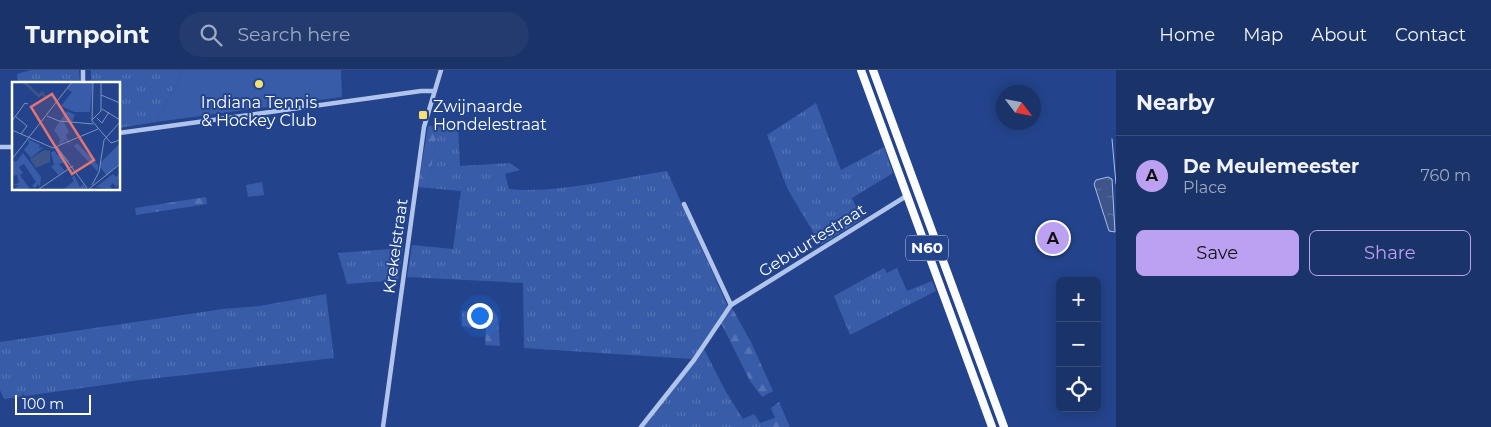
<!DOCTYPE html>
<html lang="en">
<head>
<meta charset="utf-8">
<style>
  body { margin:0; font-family:Montserrat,sans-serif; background:#233b6f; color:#f1f3f6 }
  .controls { position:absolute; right:15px; bottom:15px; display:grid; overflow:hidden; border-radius:8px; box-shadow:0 2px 12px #0003 }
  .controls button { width:45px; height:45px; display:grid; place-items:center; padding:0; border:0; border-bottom:1px solid #384e7d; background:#1a3369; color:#f1f3f6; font:25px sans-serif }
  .compass { position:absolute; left:996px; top:15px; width:45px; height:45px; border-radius:50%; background:#1a3369; box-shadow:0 2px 12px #0003; rotate:122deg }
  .scale { position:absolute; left:15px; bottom:12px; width:76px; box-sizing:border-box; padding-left:5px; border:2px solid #fff; border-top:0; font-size:14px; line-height:18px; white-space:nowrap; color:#fff; -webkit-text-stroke:4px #23448c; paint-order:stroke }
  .you { position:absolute; left:479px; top:245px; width:18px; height:18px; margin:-12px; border:4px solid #fff; border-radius:50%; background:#1a73e8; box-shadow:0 0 0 8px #1a73e833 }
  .badge { display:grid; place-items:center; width:32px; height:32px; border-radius:50%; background:#bca0f2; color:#111; font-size:16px; font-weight:700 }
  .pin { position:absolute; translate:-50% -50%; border:2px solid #fff; box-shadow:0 1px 5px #0006 }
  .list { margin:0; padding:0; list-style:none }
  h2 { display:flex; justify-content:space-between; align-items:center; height:65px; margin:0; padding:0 20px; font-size:21px }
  h2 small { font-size:16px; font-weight:400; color:#9faac0 }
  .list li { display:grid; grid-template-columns:32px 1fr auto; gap:15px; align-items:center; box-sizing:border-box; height:80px; padding:0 20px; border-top:1px solid #384e7d }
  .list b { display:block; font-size:19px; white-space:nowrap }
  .list p { margin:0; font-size:16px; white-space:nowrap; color:#9faac0 }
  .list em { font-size:16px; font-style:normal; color:#9faac0 }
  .actions { display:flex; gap:10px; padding:15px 20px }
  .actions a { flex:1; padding:11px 0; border:1px solid #bca0f2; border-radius:8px; text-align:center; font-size:18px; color:#bca0f2 }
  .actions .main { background:#bca0f2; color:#111 }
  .icon { flex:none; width:28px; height:28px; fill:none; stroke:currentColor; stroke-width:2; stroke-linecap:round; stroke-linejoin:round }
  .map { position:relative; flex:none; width:1116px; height:357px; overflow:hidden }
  header { display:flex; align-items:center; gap:30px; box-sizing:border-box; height:70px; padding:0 25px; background:#1a3369; border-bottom:1px solid #384e7d }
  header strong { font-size:24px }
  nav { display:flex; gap:28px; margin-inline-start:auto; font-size:18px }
  .search { width:350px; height:45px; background:#233b6f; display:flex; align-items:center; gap:12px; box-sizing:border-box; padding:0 18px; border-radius:28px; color:#9faac0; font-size:19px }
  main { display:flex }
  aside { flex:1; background:#1a3369 }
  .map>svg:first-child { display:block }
  .grass { fill:url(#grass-tufts) }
  .forest { fill:url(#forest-firs) }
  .pitch { fill:#385ca8 }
  .water { fill:url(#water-ripples); stroke:#a5bdec }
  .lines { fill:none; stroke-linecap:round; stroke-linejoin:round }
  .stream { stroke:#a5bdec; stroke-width:1 }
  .minor { stroke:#b1c4eb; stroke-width:4.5 }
  .trunk { stroke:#fafcfe; stroke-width:8 }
  .poi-dot { fill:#f6e074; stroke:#23448c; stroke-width:2 }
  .labels { text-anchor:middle; stroke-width:4; stroke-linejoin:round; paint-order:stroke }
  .shield { fill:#23448c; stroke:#bdc7dc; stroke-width:1 }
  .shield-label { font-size:15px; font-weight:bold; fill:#fff }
  .poi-label { font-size:16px; fill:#fff; stroke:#23448c }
  .street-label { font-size:16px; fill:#fff; stroke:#23448c }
  .inset-river { fill:none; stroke:#3d5589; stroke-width:2.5 }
  .inset-road { fill:none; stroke:#7b8fba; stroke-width:1 }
  .view { fill:#e47373; fill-opacity:0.15; stroke:#e47373; stroke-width:2.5 }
  .inset-edge { fill:none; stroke:#fff; stroke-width:2.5 }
</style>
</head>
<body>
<header>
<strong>Turnpoint</strong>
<div class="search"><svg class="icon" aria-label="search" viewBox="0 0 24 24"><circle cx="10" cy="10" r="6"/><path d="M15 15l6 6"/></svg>Search here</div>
<nav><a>Home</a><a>Map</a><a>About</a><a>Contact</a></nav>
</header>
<main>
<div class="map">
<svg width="1116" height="357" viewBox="0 0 1116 357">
  <defs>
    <pattern id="grass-tufts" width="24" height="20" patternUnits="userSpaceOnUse" patternTransform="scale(1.25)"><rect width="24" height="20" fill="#385ca8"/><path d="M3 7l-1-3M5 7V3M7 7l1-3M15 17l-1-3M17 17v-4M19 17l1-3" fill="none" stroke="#5674b5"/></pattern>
    <pattern id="forest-firs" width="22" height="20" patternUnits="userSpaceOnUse" patternTransform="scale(1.25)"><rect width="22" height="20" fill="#385ca8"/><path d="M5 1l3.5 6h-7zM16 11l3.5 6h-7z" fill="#5674b5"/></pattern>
    <pattern id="water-ripples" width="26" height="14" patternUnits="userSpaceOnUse" patternTransform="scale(1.25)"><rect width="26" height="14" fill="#3d5589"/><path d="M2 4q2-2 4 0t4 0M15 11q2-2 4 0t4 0" fill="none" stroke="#5a6e9b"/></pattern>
  </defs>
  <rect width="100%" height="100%" fill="#23448c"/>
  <g class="grass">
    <polygon points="31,0 79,0 80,14 18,14 17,4"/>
    <polygon points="91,0 184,0 156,52 119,58 119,14 91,14"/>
    <polygon points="816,33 841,100 884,77 893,103 852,128 862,149 821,175 788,120 767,65"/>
    <path d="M 458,56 L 460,96 L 510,93 L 520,100 L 505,104 L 509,119 C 554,124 621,108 667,101 L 728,237 L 692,289 L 524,278 L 523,213 L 407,207 L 412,175 L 453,179 L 461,121 L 428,118 L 438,57 Z"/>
    <polygon points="403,178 398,210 347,214 338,183"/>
    <polygon points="884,198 887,203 897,198 907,221 932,211 936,221 850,265 834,226"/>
    <polygon points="326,224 334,288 132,311 4,329 0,320 0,272 223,239 260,236"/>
    <polygon points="704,279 726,322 743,349 754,344 763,357 644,357"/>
  </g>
  <g class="forest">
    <polygon points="428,56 438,57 428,118 418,117"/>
    <polygon points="262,112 264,125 248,127 246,115"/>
    <polygon points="206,127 207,134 136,145 135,138"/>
    <polygon points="732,238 751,272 773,321 762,327 750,311 721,253"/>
    <polygon points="493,240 498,247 500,276 485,275 486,259 462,256 462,241 482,243"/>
    <polygon points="779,332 790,357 763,357 760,353 775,348 771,338"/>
  </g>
  <polygon class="pitch" points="184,0 341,0 342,27 156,52"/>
  <polygon class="water" points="1108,107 1112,109 1115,162 1109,161 1094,114 1096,110"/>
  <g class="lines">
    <polyline class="stream" points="1112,69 1116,114"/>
    <g class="minor">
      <polyline points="83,0 83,14"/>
      <polyline points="119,63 421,21 433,21"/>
      <polyline points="0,77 14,77"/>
      <polyline points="684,134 731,235"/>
      <polyline points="383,357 424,57 441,0"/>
      <polyline points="641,357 694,290 731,235 908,125"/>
    </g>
    <g class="trunk">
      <polyline points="861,0 992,357"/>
      <polyline points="873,0 1004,357"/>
    </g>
  </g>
  <g class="poi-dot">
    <circle cx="259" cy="14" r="5"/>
    <rect x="418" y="40" width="10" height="10" rx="2.5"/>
  </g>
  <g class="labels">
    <rect class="shield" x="906" y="165.5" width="42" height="25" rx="4"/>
    <g class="shield-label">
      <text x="927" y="183">N60</text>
    </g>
    <g class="poi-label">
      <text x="259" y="38">Indiana Tennis<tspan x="259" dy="18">&amp; Hockey Club</tspan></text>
      <text x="433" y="42" text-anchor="start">Zwijnaarde<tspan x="433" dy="18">Hondelestraat</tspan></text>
    </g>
    <g class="street-label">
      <text transform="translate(812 170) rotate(-32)" y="6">Gebuurtestraat</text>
      <text transform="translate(395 176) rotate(-82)" y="6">Krekelstraat</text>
    </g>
  </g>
  <g transform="translate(12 12)">
    <rect width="108" height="108" fill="#23448c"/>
    <path d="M 55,29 L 63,33 L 60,40 L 52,40 L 57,50 L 54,53 L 59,65 L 54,58 L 47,63 L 48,57 L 42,48 ZM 16,57 L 28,63 L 27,66 L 32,65 L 19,76 L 12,68 L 17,62 ZM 65,61 L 86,83 L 86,90 L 62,64 ZM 11,71 L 29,95 L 28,105 L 26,102 L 23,106 L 20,104 L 24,100 L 12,82 L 7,85 L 11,91 L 8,93 L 18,107 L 2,107 L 7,103 L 0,103 L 7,101 L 5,93 L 1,94 L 0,78 L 4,80 ZM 101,92 L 104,95 L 107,92 L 105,106 L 101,101 L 98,104 L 100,107 L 84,105 ZM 62,93 L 68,105 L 71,102 L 75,107 L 52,107 L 62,99 L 60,96 Z" fill="#385ca8"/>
    <path d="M 60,0 L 81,0 L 78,30 L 62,30 L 49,24 L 60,10 L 55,7 ZM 107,62 L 107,81 L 95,94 L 88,85 L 89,80 Z" fill="#385ca8"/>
    <path d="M 43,69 L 45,73 L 49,70 L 58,80 L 47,82 L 53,89 L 46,93 L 39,84 L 42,83 L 39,70 Z" fill="#385ca8"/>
    <path d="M 32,68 L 38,69 L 38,80 L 24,86 L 18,77 Z" fill="#3d5589"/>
    <path class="inset-river" d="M 12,0 L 27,14 L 30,11 L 33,15"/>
    <path class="inset-road" d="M 81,0 L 80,39 L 99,61 L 108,58M 89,13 L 108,21M 90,27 L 108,38M 3,34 L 15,44 L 9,52M 35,34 L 47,39 L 81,42M 85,36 L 90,41 L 97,30M 80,38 L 89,29 L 89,0M 0,39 L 13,21 L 16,22M 0,48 L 41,66 L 86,47M 45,65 L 75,106M 0,77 L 60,0M 80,103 L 87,90 L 92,58 L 108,40M 27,107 L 61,84M 77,107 L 108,82"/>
    <path class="view" d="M 40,12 L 82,78 L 60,92 L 19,25 Z"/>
    <rect width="108" height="108" class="inset-edge"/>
  </g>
</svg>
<div class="controls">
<button>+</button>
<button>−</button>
<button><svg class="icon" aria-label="locate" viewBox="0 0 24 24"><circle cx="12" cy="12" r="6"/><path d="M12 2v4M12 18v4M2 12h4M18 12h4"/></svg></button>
</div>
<svg class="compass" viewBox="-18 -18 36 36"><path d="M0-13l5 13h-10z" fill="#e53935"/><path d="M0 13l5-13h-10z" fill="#9faac0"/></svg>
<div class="scale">100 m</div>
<div class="you"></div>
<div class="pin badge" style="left:1053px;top:168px">A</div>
</div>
<aside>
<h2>Nearby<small></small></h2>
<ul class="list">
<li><span class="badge">A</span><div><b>De Meulemeester</b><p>Place</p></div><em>760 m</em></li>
</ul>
<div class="actions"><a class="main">Save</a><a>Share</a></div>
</aside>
</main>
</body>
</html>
